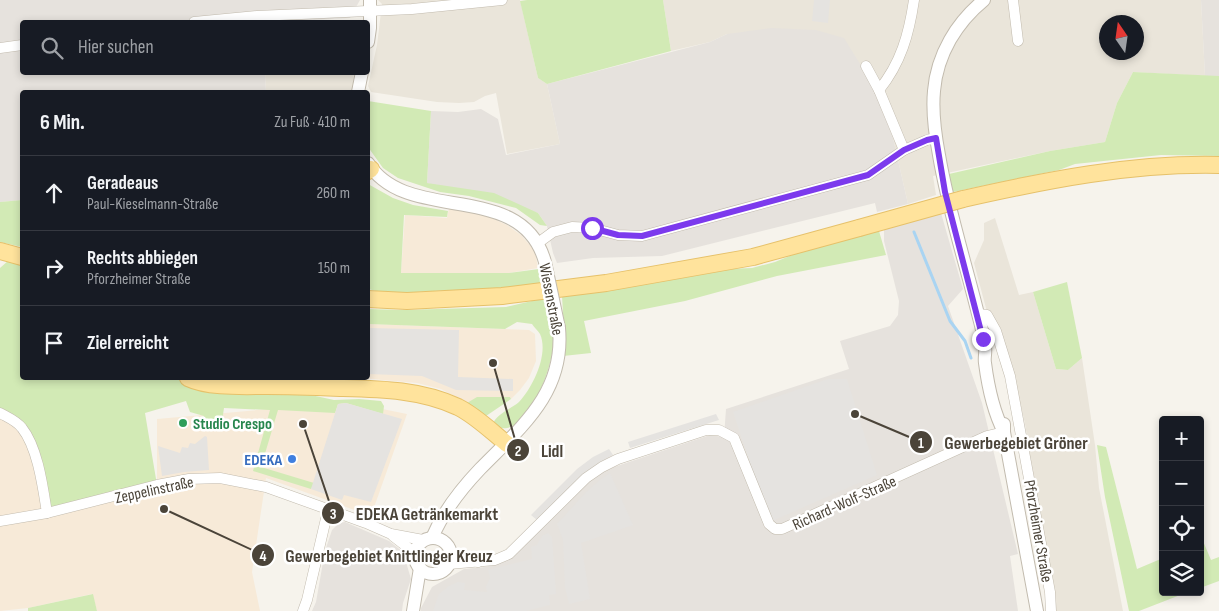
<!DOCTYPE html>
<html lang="de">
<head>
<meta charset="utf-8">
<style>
  body { margin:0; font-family:"Sofia Sans Condensed",sans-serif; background:#242831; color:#f1f3f6 }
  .controls { position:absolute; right:15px; bottom:15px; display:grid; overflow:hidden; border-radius:5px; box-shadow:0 2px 8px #0003 }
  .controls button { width:45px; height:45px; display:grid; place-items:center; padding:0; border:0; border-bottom:1px solid #363941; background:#171b24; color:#f1f3f6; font:25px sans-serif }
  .compass { position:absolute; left:1099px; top:15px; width:45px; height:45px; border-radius:50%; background:#171b24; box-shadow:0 2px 8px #0003; rotate:347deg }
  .stop { position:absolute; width:15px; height:15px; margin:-11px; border:4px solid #7c3aed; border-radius:50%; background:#fff }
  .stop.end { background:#7c3aed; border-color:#fff; box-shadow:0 1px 5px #0008 }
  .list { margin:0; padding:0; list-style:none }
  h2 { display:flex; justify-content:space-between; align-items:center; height:65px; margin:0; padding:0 20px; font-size:21px }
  h2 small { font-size:16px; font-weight:400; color:#9ea1a6 }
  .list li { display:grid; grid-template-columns:32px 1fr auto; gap:15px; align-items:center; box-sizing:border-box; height:75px; padding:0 20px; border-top:1px solid #363941 }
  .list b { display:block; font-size:19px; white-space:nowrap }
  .list p { margin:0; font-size:16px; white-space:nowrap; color:#9ea1a6 }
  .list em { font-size:16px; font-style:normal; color:#9ea1a6 }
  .icon { flex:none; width:28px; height:28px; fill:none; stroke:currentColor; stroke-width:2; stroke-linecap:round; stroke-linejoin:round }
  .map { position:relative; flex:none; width:1219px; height:611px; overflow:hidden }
  .search { position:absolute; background:#171b24; box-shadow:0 2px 8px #0003; left:20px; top:20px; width:350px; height:55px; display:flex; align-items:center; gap:12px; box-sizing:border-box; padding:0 18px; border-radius:5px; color:#9ea1a6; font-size:19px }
  .panel { position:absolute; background:#171b24; box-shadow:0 2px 8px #0003; left:20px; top:90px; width:350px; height:290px; border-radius:5px }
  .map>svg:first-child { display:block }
  .residential { fill:#eae5da; fill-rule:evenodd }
  .commercial { fill:#f7ead8 }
  .industrial { fill:#e6e2dd }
  .green { fill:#d2eab5 }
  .parking { fill:#e5e3e0 }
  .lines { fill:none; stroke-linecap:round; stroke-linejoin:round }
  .stream { stroke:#a9d4f2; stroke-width:3 }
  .minor-casing { stroke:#c2bbae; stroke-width:11 }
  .tertiary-casing { stroke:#c2bbae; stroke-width:14 }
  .primary-casing { stroke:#e6c16a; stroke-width:18 }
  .minor { stroke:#fff; stroke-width:10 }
  .tertiary { stroke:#fff; stroke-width:12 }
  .primary { stroke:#ffe39c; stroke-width:16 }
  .tertiary-bridge-casing { stroke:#c2bbae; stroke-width:14; stroke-linecap:butt }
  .primary-bridge-casing { stroke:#e6c16a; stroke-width:18; stroke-linecap:butt }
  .tertiary-bridge { stroke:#fff; stroke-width:12 }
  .primary-bridge { stroke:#ffe39c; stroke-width:16 }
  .route { stroke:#7c3aed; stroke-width:6 }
  .leisure-dot { fill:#2e9e5b; stroke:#fff; stroke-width:2 }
  .shop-dot { fill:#3f7fe0; stroke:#fff; stroke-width:2 }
  .labels { text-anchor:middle; stroke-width:5; stroke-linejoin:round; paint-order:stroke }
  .street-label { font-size:16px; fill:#4b4439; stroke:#fff }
  .leisure-label { font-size:16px; font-weight:bold; fill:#27864d; stroke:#fff; text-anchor:start }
  .shop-label { font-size:16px; font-weight:bold; fill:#366cbe; stroke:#fff; text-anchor:end }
  .leader { fill:none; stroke:#4b4439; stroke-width:2 }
  .callout-dot { fill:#4b4439; stroke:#fff; stroke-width:2 }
  .mark-label { font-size:15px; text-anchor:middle; font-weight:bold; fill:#fff }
  .callout-label { font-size:18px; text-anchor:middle; font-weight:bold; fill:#4b4439; stroke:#fff; stroke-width:5; stroke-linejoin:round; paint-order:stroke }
</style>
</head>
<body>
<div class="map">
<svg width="1219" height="611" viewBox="0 0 1219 611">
  <rect width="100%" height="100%" fill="#f6f3ec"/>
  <g class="residential">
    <polygon points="378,0 520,0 538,78 547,84 560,144 507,154 496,93 485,96 474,102 459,103 437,102 371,92 368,86 377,45 382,4"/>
    <path d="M 663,0 L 1201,0 L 1205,76 L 1133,72 L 1117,103 L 1105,142 L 1050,151 L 933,176 L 936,195 L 908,204 L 893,138 L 870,80 L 727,34 L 710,42 L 671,51 ZM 1106,22 L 1136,22 L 1136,52 L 1106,52 Z"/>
    <polygon points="265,73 354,73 352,92 266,92"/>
    <polygon points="995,218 1019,295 1033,292 1056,369 1068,370 1082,358 1095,445 1099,488 1123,611 1055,611 1025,424 1014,376 987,312 974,263 984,240 984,223"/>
  </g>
  <g class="commercial">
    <polygon points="449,208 487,216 507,225 521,235 535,251 538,268 509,273 401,273 405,215 447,218"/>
    <polygon points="368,324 529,330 535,334 536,361 529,378 520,390 511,399 510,397 467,403 441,389 417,383 360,378 368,378"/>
    <polygon points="348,402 407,414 371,516 266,478 252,572 260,611 97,611 92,594 28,608 0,611 0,413 157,485 157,419"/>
  </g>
  <g class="industrial">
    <polygon points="0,0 360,0 350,18 278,22 22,22 22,72 265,73 266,92 22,92 22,200 0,202"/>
    <polygon points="1201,0 1219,0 1219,76 1205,76"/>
    <polygon points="771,28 816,30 844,38 870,80 893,138 908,204 877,212 875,203 662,256 593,258 557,263 553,253 547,226 538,213 427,183 431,111 458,112 481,109 498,119 506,155 560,144 547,84 710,42 727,34"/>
    <polygon points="941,213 963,289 948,306 982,403 1018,554 1010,556 1018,611 421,611 421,608 432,587 464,569 486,567 509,559 589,482 608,469 710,435 724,437 726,409 849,369 840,341 890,326 898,315 899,301 884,241 884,229"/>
    <polygon points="345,522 389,541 403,552 411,579 403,603 402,611 312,611 316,602 325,551 332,530 339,523"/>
  </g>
  <g class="green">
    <polygon points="527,0 663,0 671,51 547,84 538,78 520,1"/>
    <polygon points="1133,72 1219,76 1219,156 1161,155 1075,164 1059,170 953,192 949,174 1050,151 1105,142 1117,103"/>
    <polygon points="368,101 431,111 427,183 494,193 538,213 547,226 540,225 516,208 469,196 440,192 398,178 383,168 368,147"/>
    <path d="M 368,184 L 393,198 L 413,205 L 448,211 L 447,217 L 404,215 L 401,273 L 509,273 L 539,269 L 542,284 C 506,288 470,290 433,291 C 413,292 388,295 368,289 Z"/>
    <polygon points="22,200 22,247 0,242 0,202"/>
    <polygon points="879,231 886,255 777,276 685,301 584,321 591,353 563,356 564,330 562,296 726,269 752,268 775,262 797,253"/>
    <polygon points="9,260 22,260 22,378 176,378 195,387 229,392 311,395 334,400 359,399 381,401 384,406 383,414 346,403 338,404 335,413 278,410 261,467 314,483 311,489 253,471 270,410 224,408 221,428 200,430 204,416 190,412 186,401 145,413 157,485 47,513 30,443 0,413 0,268"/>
    <polygon points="1067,282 1082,358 1068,370 1056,369 1033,292"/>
    <path d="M 545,298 C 549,314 555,331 553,347 C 551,369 532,423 507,428 C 502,429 498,427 493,424 C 496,414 511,409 519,402 C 533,387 549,354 540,334 C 538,331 534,327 532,324 L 517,322 L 505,329 L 368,324 L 368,309 L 403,310 L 506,307 Z"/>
    <polygon points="477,397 510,397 511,399 486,416 467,403"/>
    <polygon points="1097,445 1106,447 1137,569 1163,558 1163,592 1188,592 1139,611 1129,611 1105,497"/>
    <polygon points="1203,541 1211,560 1219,557 1219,581 1200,588 1200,543"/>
    <polygon points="93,594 97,611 28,611 28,608"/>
  </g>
  <g class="parking">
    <polygon points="814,0 830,0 828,23 812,21"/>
    <polygon points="368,328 459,330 458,377 513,379 513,391 456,390 422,376 368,374"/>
    <polygon points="828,379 847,379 877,475 772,521 761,496 733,412"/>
    <polygon points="346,403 402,419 371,502 344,495 342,500 311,489 338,404"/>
    <polygon points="716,414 719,420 630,448 628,442"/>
    <polygon points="205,436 207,437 209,470 184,472 162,476 158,446 180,453 182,447 188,448 190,443 195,444"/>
    <polygon points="609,449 613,455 597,464 581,476 537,520 531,515 577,469 593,457"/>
    <polygon points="610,473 633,525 581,543 590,599 569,604 565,588 563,540 557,524 586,492 601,479"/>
    <polygon points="548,533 552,537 556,594 549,595 550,605 526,611 433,611 439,594 449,586 458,582 465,583 464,590 487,592 486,587 490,578 488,570 532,559 531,547 537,545 542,536"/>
  </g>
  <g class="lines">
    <polyline class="stream" points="914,232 950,321 965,341 971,358"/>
    <g class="minor-casing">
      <g id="minor">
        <polyline points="1013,0 1018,41"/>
        <polyline points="194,22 257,16 412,9 502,0"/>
        <polyline points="0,48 22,45"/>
        <polyline points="866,66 879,90 904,150"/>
        <path d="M 879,90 C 901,63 909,34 914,0"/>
        <polyline points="538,243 553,232 572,227 592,228 618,235 642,236 868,175 904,150 927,140 936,138"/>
        <polyline points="978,314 987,315 996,331 1010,376 1050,592 1051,611"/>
        <path d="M 0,413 C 7,417 17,421 22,428 C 38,448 43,488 47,513"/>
        <polyline points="0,521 47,513 157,485 189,479 220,478 266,487 366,523 391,534 423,540"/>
        <polyline points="393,536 415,553"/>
        <polyline points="450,553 478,562"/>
        <polyline points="449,564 495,560 509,554 586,478 602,467 618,459 706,430 719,430 734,438 769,524 775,529 782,529 987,436 1004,432"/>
        <polyline points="303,611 307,600 328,510"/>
      </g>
    </g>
    <g class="tertiary-casing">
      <g id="tertiary">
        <path d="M 984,0 C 957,22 937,54 934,91 C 932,112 935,134 939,155 C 948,209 965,261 978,314 C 981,325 984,336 985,347 C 986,352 984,358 985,363 C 988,386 993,411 1004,432"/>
        <polyline points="368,42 370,28 370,0"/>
        <polyline points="358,92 362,72"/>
        <path d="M 368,163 C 407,226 522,178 545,262"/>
        <polyline points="1004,424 1004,432 1037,611"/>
        <path d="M 432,538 C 443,512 461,489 480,469 C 521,427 565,393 559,328"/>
        <circle cx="433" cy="556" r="18"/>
        <polyline points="413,611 420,568"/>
      </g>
    </g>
    <g class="primary-casing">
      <g id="primary">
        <polyline points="368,171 371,169"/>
        <path d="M 963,199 C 1047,180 1132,163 1219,165"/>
        <polyline points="0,251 22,257"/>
        <polyline points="368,299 407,301 502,296 606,283 753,257 859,228"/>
        <path d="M 188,378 C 209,388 243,386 267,386 C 292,386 317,387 343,388 C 382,389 422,390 458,407 C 476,416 491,431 507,444"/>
      </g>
    </g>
    <use href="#minor" class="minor"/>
    <use href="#tertiary" class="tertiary"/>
    <use href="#primary" class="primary"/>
    <g class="tertiary-bridge-casing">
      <polyline id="tertiary-bridge" points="545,262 559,328"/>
    </g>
    <g class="primary-bridge-casing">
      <polyline id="primary-bridge" points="859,228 963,199"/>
    </g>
    <use href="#tertiary-bridge" class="tertiary-bridge"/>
    <use href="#primary-bridge" class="primary-bridge"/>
  </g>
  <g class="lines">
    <polyline class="route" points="592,228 618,235 642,236 868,175 904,150 927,140 936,138 945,192 983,339"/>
  </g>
  <circle class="leisure-dot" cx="183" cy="423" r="5"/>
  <circle class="shop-dot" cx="292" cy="459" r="5"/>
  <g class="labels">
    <g class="street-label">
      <text transform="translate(552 299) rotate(79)" y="6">Wiesenstraße</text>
      <text transform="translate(154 489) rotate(-12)" y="6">Zeppelinstraße</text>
      <text transform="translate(844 502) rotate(-24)" y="6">Richard-Wolf-Straße</text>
      <text transform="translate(1039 531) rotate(80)" y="6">Pforzheimer Straße</text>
    </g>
    <g class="leisure-label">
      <text x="193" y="429">Studio Crespo</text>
    </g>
    <g class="shop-label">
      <text x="282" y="465">EDEKA</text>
    </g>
  </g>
  <path class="leader" d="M855 414L921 442M493 363L518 450M303 424L333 513M164 509L263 555"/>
  <g class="callout-dot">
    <circle cx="855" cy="414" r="5"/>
    <circle cx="493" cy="363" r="5"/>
    <circle cx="303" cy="424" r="5"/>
    <circle cx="164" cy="509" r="5"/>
    <circle cx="921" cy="442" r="12"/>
    <circle cx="518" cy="450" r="12"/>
    <circle cx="333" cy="513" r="12"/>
    <circle cx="263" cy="555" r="12"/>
  </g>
  <g class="mark-label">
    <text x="921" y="448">1</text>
    <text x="518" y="456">2</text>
    <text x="333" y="519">3</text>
    <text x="263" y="561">4</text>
  </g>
  <g class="callout-label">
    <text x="1016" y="449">Gewerbegebiet Gröner</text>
    <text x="552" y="457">Lidl</text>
    <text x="427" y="520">EDEKA Getränkemarkt</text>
    <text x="389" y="562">Gewerbegebiet Knittlinger Kreuz</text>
  </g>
</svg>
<div class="controls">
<button>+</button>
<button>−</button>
<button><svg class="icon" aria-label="locate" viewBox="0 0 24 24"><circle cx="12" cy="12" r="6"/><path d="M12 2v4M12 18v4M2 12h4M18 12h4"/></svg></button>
<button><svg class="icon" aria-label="layers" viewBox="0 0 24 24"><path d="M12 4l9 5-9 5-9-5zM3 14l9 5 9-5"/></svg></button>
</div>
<svg class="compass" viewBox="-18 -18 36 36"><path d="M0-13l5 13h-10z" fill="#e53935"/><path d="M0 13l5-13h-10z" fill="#9ea1a6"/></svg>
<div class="stop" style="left:592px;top:228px"></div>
<div class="stop end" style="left:983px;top:339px"></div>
<div class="search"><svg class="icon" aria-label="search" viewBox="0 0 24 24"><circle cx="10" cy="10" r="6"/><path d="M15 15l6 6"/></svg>Hier suchen</div>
<section class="panel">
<h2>6 Min.<small>Zu Fuß · 410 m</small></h2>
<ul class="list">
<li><svg class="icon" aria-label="ahead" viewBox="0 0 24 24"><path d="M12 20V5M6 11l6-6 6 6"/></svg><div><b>Geradeaus</b><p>Paul-Kieselmann-Straße</p></div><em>260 m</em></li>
<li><svg class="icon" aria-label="right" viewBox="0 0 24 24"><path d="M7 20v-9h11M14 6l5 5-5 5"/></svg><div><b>Rechts abbiegen</b><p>Pforzheimer Straße</p></div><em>150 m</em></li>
<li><svg class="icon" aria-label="arrive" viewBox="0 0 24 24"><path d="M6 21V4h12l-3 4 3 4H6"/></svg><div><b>Ziel erreicht</b></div></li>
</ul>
</section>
</div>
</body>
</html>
